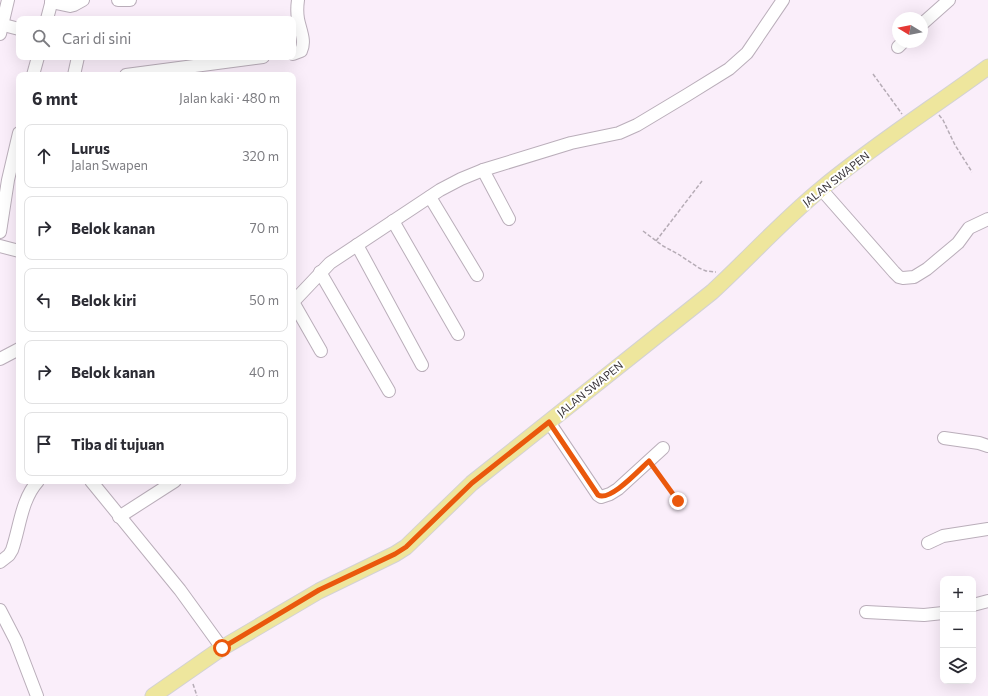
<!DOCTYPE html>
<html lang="id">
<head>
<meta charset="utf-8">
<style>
  body { margin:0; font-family:Commissioner,sans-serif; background:#f7f7f7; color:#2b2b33 }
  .controls { position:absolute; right:12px; bottom:12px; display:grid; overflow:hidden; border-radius:8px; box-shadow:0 4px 16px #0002 }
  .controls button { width:36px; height:36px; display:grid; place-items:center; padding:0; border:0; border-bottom:1px solid #e1e1e2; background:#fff; color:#2b2b33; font:20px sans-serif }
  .compass { position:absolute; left:892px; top:12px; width:36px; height:36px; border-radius:50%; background:#fff; box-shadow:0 4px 16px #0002; rotate:280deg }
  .stop { position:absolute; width:12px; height:12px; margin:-9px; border:3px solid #ea580c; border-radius:50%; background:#fff }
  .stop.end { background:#ea580c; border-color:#fff; box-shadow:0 1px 4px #0008 }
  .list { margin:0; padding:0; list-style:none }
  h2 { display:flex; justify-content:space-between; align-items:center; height:52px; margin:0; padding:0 16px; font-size:17px }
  h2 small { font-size:13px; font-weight:400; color:#7c7c81 }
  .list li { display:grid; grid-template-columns:26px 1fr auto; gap:12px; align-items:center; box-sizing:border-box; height:64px; margin:0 8px 8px; padding:0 8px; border:1px solid #e1e1e2; border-radius:8px }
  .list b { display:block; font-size:15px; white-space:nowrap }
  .list p { margin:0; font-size:13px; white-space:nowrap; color:#7c7c81 }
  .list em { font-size:13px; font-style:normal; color:#7c7c81 }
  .icon { flex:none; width:22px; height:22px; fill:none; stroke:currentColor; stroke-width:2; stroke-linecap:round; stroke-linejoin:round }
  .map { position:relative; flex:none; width:988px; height:696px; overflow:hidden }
  .search { position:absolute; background:#fff; box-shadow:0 4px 16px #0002; left:16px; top:16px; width:280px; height:44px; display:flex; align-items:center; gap:10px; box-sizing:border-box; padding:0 14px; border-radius:8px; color:#7c7c81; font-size:15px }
  .panel { position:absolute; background:#fff; box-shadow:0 4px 16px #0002; left:16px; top:72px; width:280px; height:412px; border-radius:8px }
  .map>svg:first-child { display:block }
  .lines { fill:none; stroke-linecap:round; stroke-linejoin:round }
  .minor-casing { stroke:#baaeba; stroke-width:14 }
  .major-casing { stroke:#d3d2d3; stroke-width:17 }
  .path { stroke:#b6acb6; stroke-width:1.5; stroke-dasharray:4 2; stroke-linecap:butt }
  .minor { stroke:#fff; stroke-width:12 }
  .major { stroke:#eee69d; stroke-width:15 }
  .route { stroke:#ea580c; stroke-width:5 }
  .labels { text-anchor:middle; stroke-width:4; stroke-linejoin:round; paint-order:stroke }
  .street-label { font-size:11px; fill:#383338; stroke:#fff }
</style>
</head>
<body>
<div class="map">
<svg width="988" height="696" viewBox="0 0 988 696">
  <rect width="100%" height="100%" fill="#faeefa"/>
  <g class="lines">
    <g class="minor-casing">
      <g id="minor">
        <polyline points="118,0 130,0"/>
        <polyline points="51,2 70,6 74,5 83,0"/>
        <polyline points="47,19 52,0"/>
        <polyline points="0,24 19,29"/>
        <polyline points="922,24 949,0"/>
        <polyline points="0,34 8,0"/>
        <polyline points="898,47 903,42"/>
        <path d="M 293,54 L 301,51 C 306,41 300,30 298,19 C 297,13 297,7 298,0"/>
        <polyline points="33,75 38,57"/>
        <polyline points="74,75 78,57"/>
        <polyline points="126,75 263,57"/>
        <polyline points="483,170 509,219"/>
        <polyline points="821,189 894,272 899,277 903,278 914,277 927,269 958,243 969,228 988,219"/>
        <polyline points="430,197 477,275"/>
        <polyline points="393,221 458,334"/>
        <polyline points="0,232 8,180 19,133"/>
        <polyline points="357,245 422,365"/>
        <polyline points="0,246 19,251"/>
        <polyline points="320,272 389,391"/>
        <polyline points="293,302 330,263 440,190 461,179 483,170 571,143 619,133 637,125 687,95 729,69 747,53 783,0"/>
        <polyline points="293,302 321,351"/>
        <polyline points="0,359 19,349"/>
        <polyline points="549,422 598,495 601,497 610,494 618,489 663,448"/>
        <polyline points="944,438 979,443 988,446"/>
        <polyline points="91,481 180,590 222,648"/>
        <polyline points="119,517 175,481"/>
        <polyline points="928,543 943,536 988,529"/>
        <path d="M 0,562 L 9,555 L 12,550 C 20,527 21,500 38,481"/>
        <polyline points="973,605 988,601"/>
        <polyline points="0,610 16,641 37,696"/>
        <polyline points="866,612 924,615 943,613"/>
      </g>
    </g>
    <g class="major-casing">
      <path id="major" d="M 153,696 L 222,648 L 319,591 L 395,554 L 406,547 L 472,483 L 712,292 C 749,258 782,221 821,189 C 874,145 932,108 988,67"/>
    </g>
    <g class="path">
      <polyline points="873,74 902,114"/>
      <polyline points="939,115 943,120 955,145 972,172"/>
      <polyline points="643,231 663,246 678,254 699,268 706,271 716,272"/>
      <polyline points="656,241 702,181"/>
      <polyline points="655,468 678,501"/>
      <polyline points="193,684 197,696"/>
    </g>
    <use href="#minor" class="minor"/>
    <use href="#major" class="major"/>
  </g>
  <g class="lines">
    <path class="route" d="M 222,648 L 319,590 L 395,554 L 406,547 L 472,483 L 549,422 L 598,495 C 610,502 639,470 649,461 L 678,501"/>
  </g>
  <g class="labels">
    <g class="street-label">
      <text transform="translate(836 179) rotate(-38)" y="4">JALAN SWAPEN</text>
      <text transform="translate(590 389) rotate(-39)" y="4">JALAN SWAPEN</text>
    </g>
  </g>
</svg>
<div class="controls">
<button>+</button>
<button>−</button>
<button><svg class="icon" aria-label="layers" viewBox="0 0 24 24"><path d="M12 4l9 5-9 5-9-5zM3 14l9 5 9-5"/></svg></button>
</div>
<svg class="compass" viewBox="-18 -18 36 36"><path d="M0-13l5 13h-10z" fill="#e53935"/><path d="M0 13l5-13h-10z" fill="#7c7c81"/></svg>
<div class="stop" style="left:222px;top:648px"></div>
<div class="stop end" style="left:678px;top:501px"></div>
<div class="search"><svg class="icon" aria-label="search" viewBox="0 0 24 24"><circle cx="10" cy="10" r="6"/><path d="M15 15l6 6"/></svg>Cari di sini</div>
<section class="panel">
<h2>6 mnt<small>Jalan kaki · 480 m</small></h2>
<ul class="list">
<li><svg class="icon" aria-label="ahead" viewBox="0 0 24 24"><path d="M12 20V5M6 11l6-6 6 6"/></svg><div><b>Lurus</b><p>Jalan Swapen</p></div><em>320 m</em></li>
<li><svg class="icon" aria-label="right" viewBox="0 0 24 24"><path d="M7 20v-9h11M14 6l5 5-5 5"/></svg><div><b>Belok kanan</b></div><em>70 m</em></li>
<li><svg class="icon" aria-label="left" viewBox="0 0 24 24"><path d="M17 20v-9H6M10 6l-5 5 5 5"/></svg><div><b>Belok kiri</b></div><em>50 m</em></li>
<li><svg class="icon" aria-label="right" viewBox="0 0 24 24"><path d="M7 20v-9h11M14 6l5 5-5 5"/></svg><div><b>Belok kanan</b></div><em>40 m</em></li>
<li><svg class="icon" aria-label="arrive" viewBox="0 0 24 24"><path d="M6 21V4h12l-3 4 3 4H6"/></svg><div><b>Tiba di tujuan</b></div></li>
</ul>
</section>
</div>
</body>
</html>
